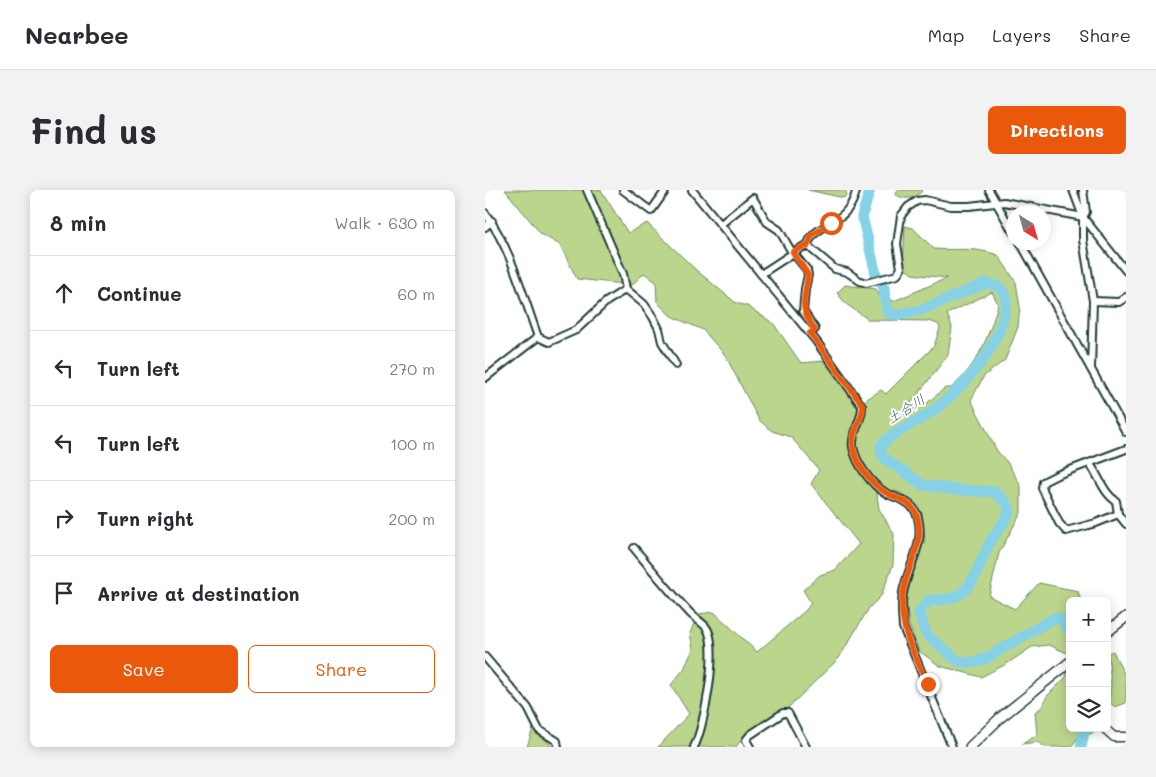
<!DOCTYPE html>
<html lang="en">
<head>
<meta charset="utf-8">
<style>
  body { margin:0; font-family:Mali,"Klee One",sans-serif; background:#f2f2f3; color:#2b2b33 }
  .controls { position:absolute; right:15px; bottom:15px; display:grid; overflow:hidden; border-radius:8px; box-shadow:0 2px 12px #0003 }
  .controls button { width:45px; height:45px; display:grid; place-items:center; padding:0; border:0; border-bottom:1px solid #e1e1e2; background:#fff; color:#2b2b33; font:25px sans-serif }
  .compass { position:absolute; left:521px; top:15px; width:45px; height:45px; border-radius:50%; background:#fff; box-shadow:0 2px 12px #0003; rotate:143deg }
  .stop { position:absolute; width:15px; height:15px; margin:-11px; border:4px solid #ea580c; border-radius:50%; background:#fff }
  .stop.end { background:#ea580c; border-color:#fff; box-shadow:0 1px 5px #0008 }
  .list { margin:0; padding:0; list-style:none }
  h2 { display:flex; justify-content:space-between; align-items:center; height:65px; margin:0; padding:0 20px; font-size:21px }
  h2 small { font-size:16px; font-weight:400; color:#7c7c81 }
  .list li { display:grid; grid-template-columns:32px 1fr auto; gap:15px; align-items:center; box-sizing:border-box; height:75px; padding:0 20px; border-top:1px solid #e1e1e2 }
  .list b { display:block; font-size:19px; white-space:nowrap }
  .list em { font-size:16px; font-style:normal; color:#7c7c81 }
  .actions { display:flex; gap:10px; padding:15px 20px }
  .actions a { flex:1; padding:11px 0; border:1px solid #ea580c; border-radius:8px; text-align:center; font-size:18px; color:#ea580c }
  .actions .main { background:#ea580c; color:#fff }
  .icon { flex:none; width:28px; height:28px; fill:none; stroke:currentColor; stroke-width:2; stroke-linecap:round; stroke-linejoin:round }
  .map { position:relative; flex:none; width:641px; height:557px; overflow:hidden; border-radius:8px }
  header { display:flex; align-items:center; gap:30px; box-sizing:border-box; height:70px; padding:0 25px; background:#fff; border-bottom:1px solid #e1e1e2 }
  header strong { font-size:24px }
  nav { display:flex; gap:28px; margin-inline-start:auto; font-size:18px }
  .intro { display:flex; align-items:center; justify-content:space-between; box-sizing:border-box; height:120px; padding:0 30px }
  h1 { margin:0; font-size:35px }
  .button { padding:12px 22px; border-radius:8px; background:#ea580c; color:#fff; font-size:18px; font-weight:700 }
  main { display:flex; gap:30px; padding:0 30px }
  aside { flex:1; background:#fff; border-radius:8px; box-shadow:0 2px 12px #0003 }
  .map>svg:first-child { display:block }
  .green { fill:#bbd58d; stroke:#6d8960; fill-rule:evenodd }
  .lines { fill:none; stroke-linecap:round; stroke-linejoin:round }
  .river { stroke:#87d1e7; stroke-width:11 }
  .minor-casing { stroke:#1f3d34; stroke-width:10 }
  .major-casing { stroke:#1f3d34; stroke-width:11 }
  .highway-casing { stroke:#1f3d34; stroke-width:12 }
  .minor { stroke:#fff; stroke-width:6 }
  .major { stroke:#fff; stroke-width:8 }
  .highway { stroke:#fff; stroke-width:9 }
  .route { stroke:#ea580c; stroke-width:6 }
  .labels { text-anchor:middle; stroke-width:4; stroke-linejoin:round; paint-order:stroke }
  .water-label { font-size:14px; font-style:italic; fill:#396261; stroke:#fff }
</style>
</head>
<body>
<header>
<strong>Nearbee</strong>
<nav><a>Map</a><a>Layers</a><a>Share</a></nav>
</header>
<div class="intro"><h1>Find us</h1><a class="button">Directions</a></div>
<main>
<aside>
<h2>8 min<small>Walk · 630 m</small></h2>
<ul class="list">
<li><svg class="icon" aria-label="ahead" viewBox="0 0 24 24"><path d="M12 20V5M6 11l6-6 6 6"/></svg><div><b>Continue</b></div><em>60 m</em></li>
<li><svg class="icon" aria-label="left" viewBox="0 0 24 24"><path d="M17 20v-9H6M10 6l-5 5 5 5"/></svg><div><b>Turn left</b></div><em>270 m</em></li>
<li><svg class="icon" aria-label="left" viewBox="0 0 24 24"><path d="M17 20v-9H6M10 6l-5 5 5 5"/></svg><div><b>Turn left</b></div><em>100 m</em></li>
<li><svg class="icon" aria-label="right" viewBox="0 0 24 24"><path d="M7 20v-9h11M14 6l5 5-5 5"/></svg><div><b>Turn right</b></div><em>200 m</em></li>
<li><svg class="icon" aria-label="arrive" viewBox="0 0 24 24"><path d="M6 21V4h12l-3 4 3 4H6"/></svg><div><b>Arrive at destination</b></div></li>
</ul>
<div class="actions"><a class="main">Save</a><a>Share</a></div>
</aside>
<div class="map">
<svg width="641" height="557" viewBox="0 0 641 557">
  <rect width="100%" height="100%" fill="#fff"/>
  <filter id="ink" filterUnits="userSpaceOnUse"><feTurbulence type="fractalNoise" baseFrequency=".02" numOctaves="2"/><feDisplacementMap in="SourceGraphic" scale="10" xChannelSelector="R" yChannelSelector="G"/><feConvolveMatrix kernelMatrix="1 2 1 2 8 2 1 2 1" color-interpolation-filters="sRGB"/></filter>
  <g filter="url(#ink)">
    <g class="green">
      <path d="M 20,0 L 116,0 L 143,43 L 162,33 L 211,80 L 251,113 L 262,116 L 288,133 L 316,173 L 338,171 L 379,211 L 396,200 L 401,204 L 449,156 L 455,138 L 453,134 L 443,131 L 384,130 L 361,114 L 352,103 L 360,95 L 391,99 L 397,110 L 409,111 L 462,88 L 427,84 L 418,77 L 420,36 L 428,38 L 449,59 C 475,61 486,56 513,65 L 531,92 L 535,117 L 533,137 L 520,170 L 499,186 L 486,210 L 512,261 L 522,272 L 536,296 L 536,323 L 514,363 L 504,406 L 530,419 L 554,393 L 593,401 L 596,411 L 585,411 L 585,461 L 582,463 L 564,455 L 547,457 L 523,473 L 496,487 L 455,476 L 434,461 L 424,435 L 421,411 L 430,373 L 440,350 L 437,323 L 416,303 L 398,298 L 392,305 L 394,319 L 409,344 L 408,375 L 396,406 L 384,418 L 354,468 L 304,517 L 261,543 L 251,557 L 173,557 L 204,524 L 186,495 L 199,479 L 208,459 L 205,443 L 213,424 L 229,422 L 272,462 L 321,420 L 326,413 L 318,400 L 335,385 L 350,380 L 374,354 L 326,294 L 334,280 L 306,247 L 287,241 L 274,230 L 240,165 L 218,140 L 186,126 L 172,112 L 171,92 L 159,83 L 147,95 L 92,89 L 75,55 L 56,44 ZM 507,102 L 513,114 C 504,146 493,175 466,198 L 460,198 L 441,214 L 420,221 L 463,165 L 467,137 L 462,124 Z"/>
      <polygon points="323,0 360,0 362,4 359,8"/>
      <path d="M 414,0 L 438,0 C 430,9 420,11 410,4 Z"/>
      <polygon points="628,461 641,488 641,513 630,517 624,512 626,495 623,463"/>
      <polygon points="585,476 585,538 615,540 592,549 586,557 560,557 552,552 537,554 552,545 550,522 557,517 562,506 581,487 582,478"/>
      <polygon points="48,538 66,555 67,557 42,557"/>
    </g>
    <g class="lines">
      <g class="river">
        <path d="M 385,0 L 377,26 L 391,84 L 399,98 L 402,122 L 410,125 L 436,120 L 501,93 L 514,97 L 521,106 C 522,148 483,193 453,217 C 435,232 413,238 396,255 L 396,262 L 399,268 L 438,295 L 474,300 L 509,302 L 519,310 L 525,320 C 520,333 513,339 507,349 C 488,381 491,413 444,410 L 434,423 L 441,444 L 473,471 L 483,473 L 500,469 L 569,428 L 576,429 L 585,442"/>
        <polyline points="596,557 600,538"/>
      </g>
      <g class="minor-casing">
        <g id="minor">
          <polyline points="102,0 138,84 141,99 159,114 168,127 174,139 177,152 191,175"/>
          <polyline points="138,0 166,21 181,0"/>
          <path d="M 207,0 L 331,151 L 377,216 C 378,230 366,242 368,257 C 371,273 386,295 401,303 C 414,310 429,311 433,328 C 440,355 423,376 418,402 C 416,414 417,425 418,437 L 467,557"/>
          <polyline points="504,0 528,42"/>
          <polyline points="588,0 598,27 598,50 608,111 606,178"/>
          <path d="M 0,23 C 26,58 38,106 53,147 L 64,152 L 91,140 L 121,112 L 141,99"/>
          <polyline points="598,27 601,22 598,0"/>
          <polyline points="236,34 268,8 282,32 294,40 305,59 322,80 323,85 320,99 318,121 330,139 325,143"/>
          <polyline points="0,37 7,31"/>
          <polyline points="535,52 641,242"/>
          <path d="M 322,57 C 329,30 361,39 371,2"/>
          <polyline points="276,84 319,56 324,57 350,79 362,82 375,91 381,93 412,85 416,78 412,54 416,26 423,17 432,11 440,10 466,16 484,16 519,12 598,27 641,81"/>
          <polyline points="608,111 634,112 641,107"/>
          <polyline points="0,188 53,147"/>
          <polyline points="641,259 572,285 558,292 557,298 574,333 581,341 611,333 633,324 641,334"/>
          <path d="M 604,273 C 614,285 618,303 631,311 L 633,324"/>
          <path d="M 149,358 C 167,380 185,402 204,422 C 209,428 217,432 221,437 C 235,454 219,539 209,557"/>
          <polyline points="0,467 43,518 54,540 72,551 73,557"/>
          <polyline points="265,557 261,550 265,545 298,523 303,523 321,557"/>
        </g>
      </g>
      <g class="major-casing">
        <polyline id="major" points="619,538 629,547 641,547"/>
      </g>
      <g class="highway-casing">
        <g id="highway">
          <polyline points="622,442 641,427"/>
          <polyline points="485,557 516,527 585,472"/>
        </g>
      </g>
      <use href="#minor" class="minor"/>
      <use href="#major" class="major"/>
      <use href="#highway" class="highway"/>
    </g>
  </g>
  <g class="lines" filter="url(#ink)">
    <path class="route" d="M 346,33 L 327,45 L 322,57 L 319,56 L 308,62 L 323,85 C 320,112 313,115 330,140 L 325,143 L 378,216 C 378,230 366,241 368,256 C 370,273 386,294 400,302 C 413,310 427,310 432,326 C 441,354 421,377 418,403 C 413,437 429,464 443,494"/>
  </g>
  <g class="labels">
    <g class="water-label">
      <text transform="translate(421 219) rotate(-32)" y="5">土合川</text>
    </g>
  </g>
</svg>
<div class="controls">
<button>+</button>
<button>−</button>
<button><svg class="icon" aria-label="layers" viewBox="0 0 24 24"><path d="M12 4l9 5-9 5-9-5zM3 14l9 5 9-5"/></svg></button>
</div>
<svg class="compass" viewBox="-18 -18 36 36"><path d="M0-13l5 13h-10z" fill="#e53935"/><path d="M0 13l5-13h-10z" fill="#7c7c81"/></svg>
<div class="stop" style="left:346px;top:33px"></div>
<div class="stop end" style="left:443px;top:494px"></div>
</div>
</main>
</body>
</html>
